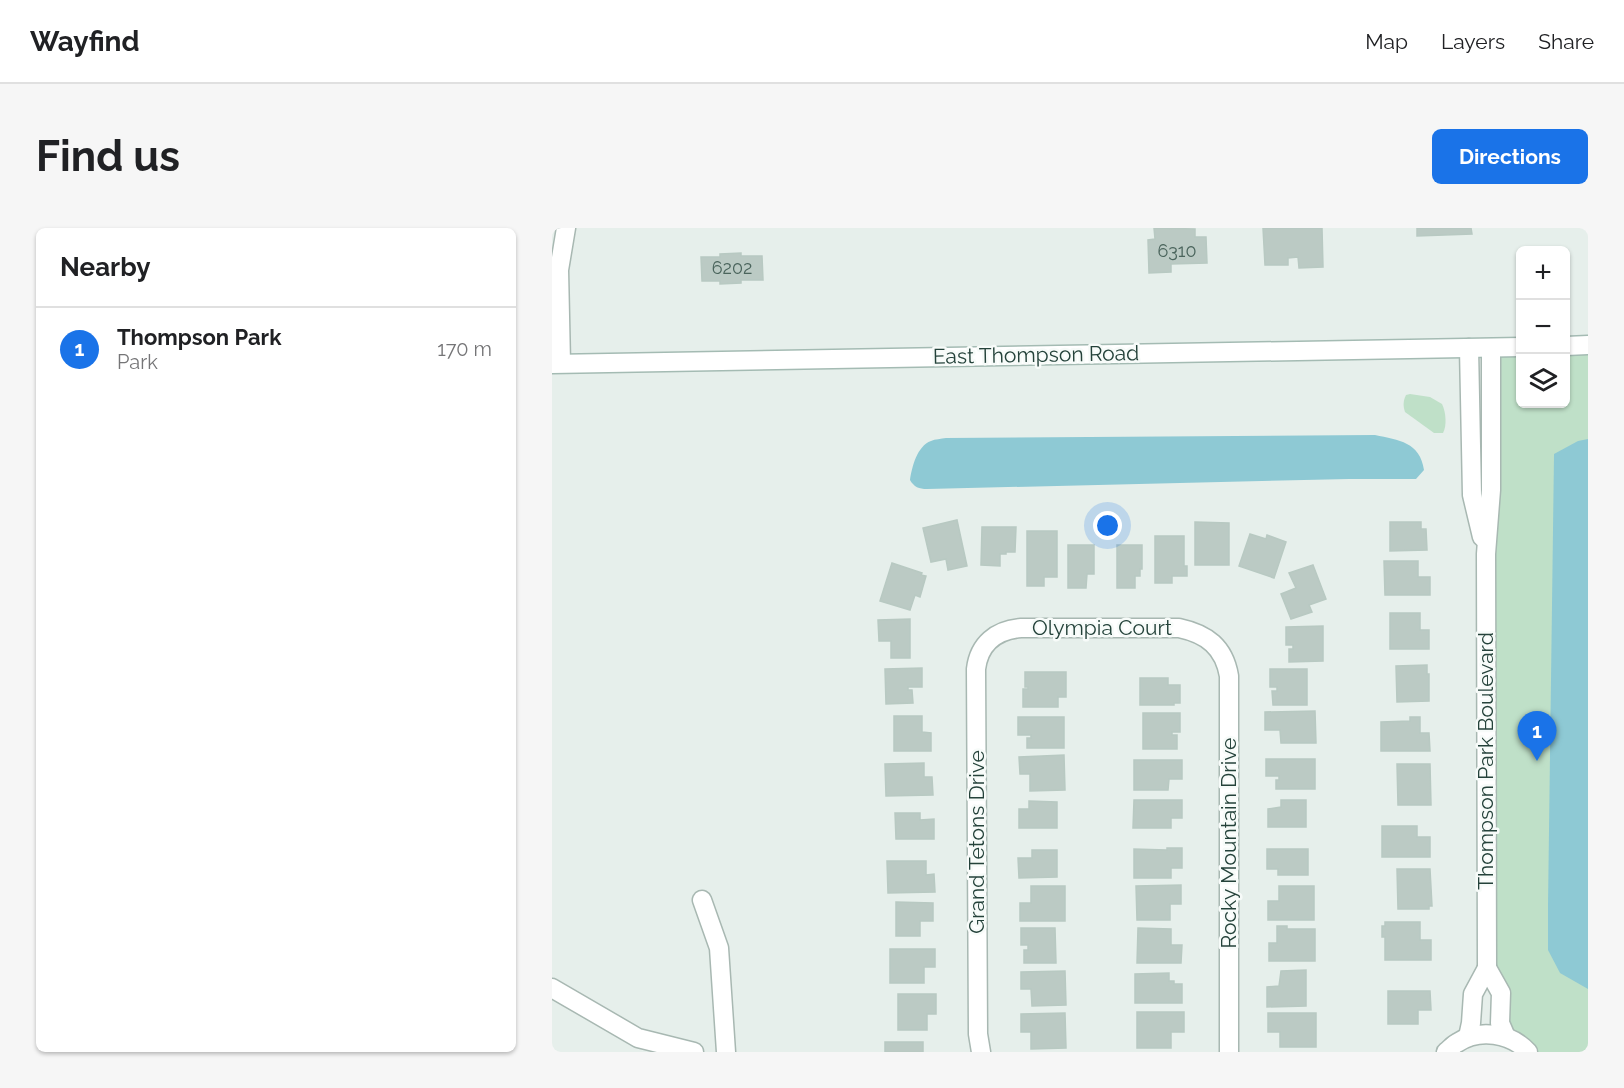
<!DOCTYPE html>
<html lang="en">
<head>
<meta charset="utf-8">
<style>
  body { margin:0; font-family:Raleway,sans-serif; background:#f6f6f6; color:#202124 }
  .controls { position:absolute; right:18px; top:18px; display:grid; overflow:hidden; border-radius:9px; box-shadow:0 2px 4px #0004 }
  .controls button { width:54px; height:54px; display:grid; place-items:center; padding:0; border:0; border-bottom:2px solid #e0e0e0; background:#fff; color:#202124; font:30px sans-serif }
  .you { position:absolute; left:556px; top:298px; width:21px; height:21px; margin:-15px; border:4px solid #fff; border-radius:50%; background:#1a73e8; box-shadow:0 0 0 9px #1a73e833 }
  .badge { display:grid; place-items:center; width:39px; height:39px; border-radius:50%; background:#1a73e8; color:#fff; font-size:20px; font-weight:700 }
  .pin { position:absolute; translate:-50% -50px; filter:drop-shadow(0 2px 3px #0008) }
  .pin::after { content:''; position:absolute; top:32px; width:21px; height:18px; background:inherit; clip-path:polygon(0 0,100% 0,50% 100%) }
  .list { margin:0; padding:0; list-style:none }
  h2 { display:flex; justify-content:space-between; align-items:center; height:78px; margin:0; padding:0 24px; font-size:26px }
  h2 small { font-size:20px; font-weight:400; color:#757577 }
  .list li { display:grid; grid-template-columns:39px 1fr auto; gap:18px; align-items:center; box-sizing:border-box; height:84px; padding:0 24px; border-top:2px solid #e0e0e0 }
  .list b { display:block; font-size:22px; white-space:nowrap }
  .list p { margin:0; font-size:20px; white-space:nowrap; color:#757577 }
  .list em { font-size:20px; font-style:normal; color:#757577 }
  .icon { flex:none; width:33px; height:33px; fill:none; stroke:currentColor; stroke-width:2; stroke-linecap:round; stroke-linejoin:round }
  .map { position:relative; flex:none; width:1036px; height:824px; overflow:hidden; border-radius:9px }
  header { display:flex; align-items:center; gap:36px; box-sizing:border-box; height:84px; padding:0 30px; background:#fff; border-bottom:2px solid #e0e0e0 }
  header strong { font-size:28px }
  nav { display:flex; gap:33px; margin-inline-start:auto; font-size:21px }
  .intro { display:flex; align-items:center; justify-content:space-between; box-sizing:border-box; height:144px; padding:0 36px }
  h1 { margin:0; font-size:42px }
  .button { padding:15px 27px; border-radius:9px; background:#1a73e8; color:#fff; font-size:21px; font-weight:700 }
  main { display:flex; gap:36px; padding:0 36px }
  aside { flex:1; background:#fff; border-radius:9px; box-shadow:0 2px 4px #0004 }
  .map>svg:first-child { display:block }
  .green { fill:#bfe0c8 }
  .water { fill:#8ec9d4 }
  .building { fill:#bbcac4; stroke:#b8c9c2; stroke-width:1.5 }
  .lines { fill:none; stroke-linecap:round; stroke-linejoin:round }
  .street-casing { stroke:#a8b8b2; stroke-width:21 }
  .secondary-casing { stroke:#a4bbb3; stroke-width:21 }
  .street { stroke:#fff; stroke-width:18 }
  .secondary { stroke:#fff; stroke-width:18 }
  .labels { text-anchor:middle; stroke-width:5; stroke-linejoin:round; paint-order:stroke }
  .number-label { font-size:18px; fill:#4a645c }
  .street-label { font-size:21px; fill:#24423a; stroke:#f7fbf9 }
</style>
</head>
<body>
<header>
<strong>Wayfind</strong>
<nav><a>Map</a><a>Layers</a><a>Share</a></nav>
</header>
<div class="intro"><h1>Find us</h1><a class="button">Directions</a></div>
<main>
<aside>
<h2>Nearby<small></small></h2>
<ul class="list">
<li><span class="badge">1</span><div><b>Thompson Park</b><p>Park</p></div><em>170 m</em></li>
</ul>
</aside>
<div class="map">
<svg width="1036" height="824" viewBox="0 0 1036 824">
  <rect width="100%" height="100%" fill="#e6efeb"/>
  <g class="green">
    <polygon points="1014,117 1036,117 1036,824 976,824 965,814 935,740 939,120 968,119 969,176 1014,176"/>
    <path d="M 858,166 L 878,169 L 890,176 C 894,184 895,198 891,205 L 882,205 L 853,184 C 851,178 851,173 854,167 Z"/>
  </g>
  <g class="water">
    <path d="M 823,207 C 847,212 868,214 872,242 L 864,251 L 797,251 L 375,261 C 367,261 362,259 358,252 C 360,239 365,218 379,213 C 383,211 389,211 394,210 Z"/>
    <polygon points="1036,211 1036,761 1008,745 996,722 996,677 1002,226 1026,213"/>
  </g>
  <g class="building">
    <polygon points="602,0 643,1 643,9 654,9 655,35 619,36 619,44 597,45 596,12 603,11"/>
    <polygon points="711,0 770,0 771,39 747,40 746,29 736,30 736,37 713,37"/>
    <polygon points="865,0 919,0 920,6 865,8"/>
    <polygon points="189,25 189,28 210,28 211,52 189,52 189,55 168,56 168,53 150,53 149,29 168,29 168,26"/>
    <polygon points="405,292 415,338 396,342 394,331 379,334 371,300"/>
    <polygon points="643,294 677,295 677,337 643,337"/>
    <polygon points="838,294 869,294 869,301 874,301 875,322 838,323"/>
    <polygon points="430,299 464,299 463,324 454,324 454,326 448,326 448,338 429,337"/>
    <polygon points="475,303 505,303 505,349 492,349 492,358 475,358"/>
    <polygon points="698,306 714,311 715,307 734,314 722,350 687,338"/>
    <polygon points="603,308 632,308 632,338 635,338 635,348 620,348 620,355 603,355"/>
    <polygon points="516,317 542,317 542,346 535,346 534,360 516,360"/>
    <polygon points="565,317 590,317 590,341 588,341 588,348 583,348 583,360 565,360"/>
    <polygon points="832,333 866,333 866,349 878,349 878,367 833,367"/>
    <polygon points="340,335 370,345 369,347 374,348 368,369 363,367 358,382 328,373"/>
    <polygon points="761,337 774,371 757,377 760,384 739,391 729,366 744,360 737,345"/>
    <polygon points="838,385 868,385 868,402 877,402 877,421 838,421"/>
    <polygon points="358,391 358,430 339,430 339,413 327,413 326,392"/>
    <polygon points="771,398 771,433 737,434 737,421 741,421 741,417 734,417 734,399"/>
    <polygon points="875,437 875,446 877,446 877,473 845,474 844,438"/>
    <polygon points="370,440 370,459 356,459 356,462 360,462 361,475 334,476 333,441"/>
    <polygon points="718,441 755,441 755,477 721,477 720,463 725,463 725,459 718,459"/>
    <polygon points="473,444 514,444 514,469 506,469 506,479 471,479 471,461 476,461 476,459 473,459"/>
    <polygon points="588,450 616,450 616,457 628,457 628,475 622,475 622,477 588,477"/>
    <polygon points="763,483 764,515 729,515 728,502 713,502 713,484"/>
    <polygon points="591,485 628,485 628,504 620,504 620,507 625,507 625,521 591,521"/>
    <polygon points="342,488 370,488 370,504 379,505 379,523 342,523"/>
    <polygon points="466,489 512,489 512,520 475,520 475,510 479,510 479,507 466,507"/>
    <polygon points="858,489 868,489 868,505 877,505 878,523 829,523 829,494 858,493"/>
    <polygon points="512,527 513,562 478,563 478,546 468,546 467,529"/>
    <polygon points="714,531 763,531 763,561 724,561 724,552 727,552 727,548 714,548"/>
    <polygon points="582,532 630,532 630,551 617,551 616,562 582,562"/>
    <polygon points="372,535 372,549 380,549 381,567 334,568 333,536"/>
    <polygon points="845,536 878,536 879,577 846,577"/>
    <polygon points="582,572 630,572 630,590 619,590 619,600 581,600"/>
    <polygon points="729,572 754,572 754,599 716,599 716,581 729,579"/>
    <polygon points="477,573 505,574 505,600 467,600 467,581 477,581"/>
    <polygon points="343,585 368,585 368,592 382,591 382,611 344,611"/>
    <polygon points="830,598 865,598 865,609 878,609 878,629 830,629"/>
    <polygon points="615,620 630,620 630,640 619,640 619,650 582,650 582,621 615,622"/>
    <polygon points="715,621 756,621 756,647 726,647 726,641 715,641"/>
    <polygon points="480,622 505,622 505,649 467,650 466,630 480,630"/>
    <polygon points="335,633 374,633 374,647 382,646 383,664 336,665"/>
    <polygon points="845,641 878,641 880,678 877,678 877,681 846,681"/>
    <polygon points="629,657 629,676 618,676 618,692 585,692 584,658"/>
    <polygon points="479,658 513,658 513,693 468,693 468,675 479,675"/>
    <polygon points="727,658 762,658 762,692 716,692 716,673 727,673"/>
    <polygon points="344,674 381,675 381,693 368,693 368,708 344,708"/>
    <polygon points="833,694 868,694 868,712 879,712 879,732 833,732 833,709 830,709 830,698 833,698"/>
    <polygon points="725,698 735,698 735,701 763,701 763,733 717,733 717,715 725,715"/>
    <polygon points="469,700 503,700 504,735 472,735 472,722 476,722 476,717 469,717"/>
    <polygon points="586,700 619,701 619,717 630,717 629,735 585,735"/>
    <polygon points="338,721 383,721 383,739 372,739 372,755 338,755"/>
    <polygon points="754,742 754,778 715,779 715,759 727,758 729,743"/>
    <polygon points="513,743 514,777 480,778 479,761 469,761 469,744"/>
    <polygon points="617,745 617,753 622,753 622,756 630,756 630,775 583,775 583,746"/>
    <polygon points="836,763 878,763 879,782 866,782 866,796 836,796"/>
    <polygon points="346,766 384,766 384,786 375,786 375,802 346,802"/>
    <polygon points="585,784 632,784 632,804 619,804 619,820 585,820"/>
    <polygon points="513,785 514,820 479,821 479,804 469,804 469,786"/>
    <polygon points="716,785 764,785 764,819 728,819 728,804 716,804"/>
    <rect x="333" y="814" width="38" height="10"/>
  </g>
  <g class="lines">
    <g class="street-casing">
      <g id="street">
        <polyline points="917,120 920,267 930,309"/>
        <polyline points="9,135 7,42 14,0"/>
        <polyline points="150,672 167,720 174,824"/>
        <polyline points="935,740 934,326 939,262 939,120"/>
        <polyline points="0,760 86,810 142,824"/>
        <polyline points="916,809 919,795 921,766 935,740 949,765 948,795 954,809"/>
        <path d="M 429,824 L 426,806 L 424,441 C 427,416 444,402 469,400 L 627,400 C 655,406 672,419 677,448 L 677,824"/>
        <path d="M 894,824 C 898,821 901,817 905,815 C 927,800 959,805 976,824"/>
      </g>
    </g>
    <g class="secondary-casing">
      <g id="secondary">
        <polyline points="1014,118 1036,117"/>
        <polyline points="0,136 969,119"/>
      </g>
    </g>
    <use href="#street" class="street"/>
    <use href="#secondary" class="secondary"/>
  </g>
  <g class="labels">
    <g class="number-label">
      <text x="625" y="29">6310</text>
      <text x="180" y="46">6202</text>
    </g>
    <g class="street-label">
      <text transform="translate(484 127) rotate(-1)" y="7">East Thompson Road</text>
      <text x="550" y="407">Olympia Court</text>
      <text transform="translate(934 533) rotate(-90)" y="7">Thompson Park Boulevard</text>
      <text transform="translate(425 614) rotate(-90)" y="7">Grand Tetons Drive</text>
      <text transform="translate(677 615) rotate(-90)" y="7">Rocky Mountain Drive</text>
    </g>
  </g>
</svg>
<div class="controls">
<button>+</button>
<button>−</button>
<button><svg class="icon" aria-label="layers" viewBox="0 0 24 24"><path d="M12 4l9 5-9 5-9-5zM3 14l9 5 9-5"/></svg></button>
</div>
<div class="you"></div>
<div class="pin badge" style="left:985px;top:533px">1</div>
</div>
</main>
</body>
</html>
